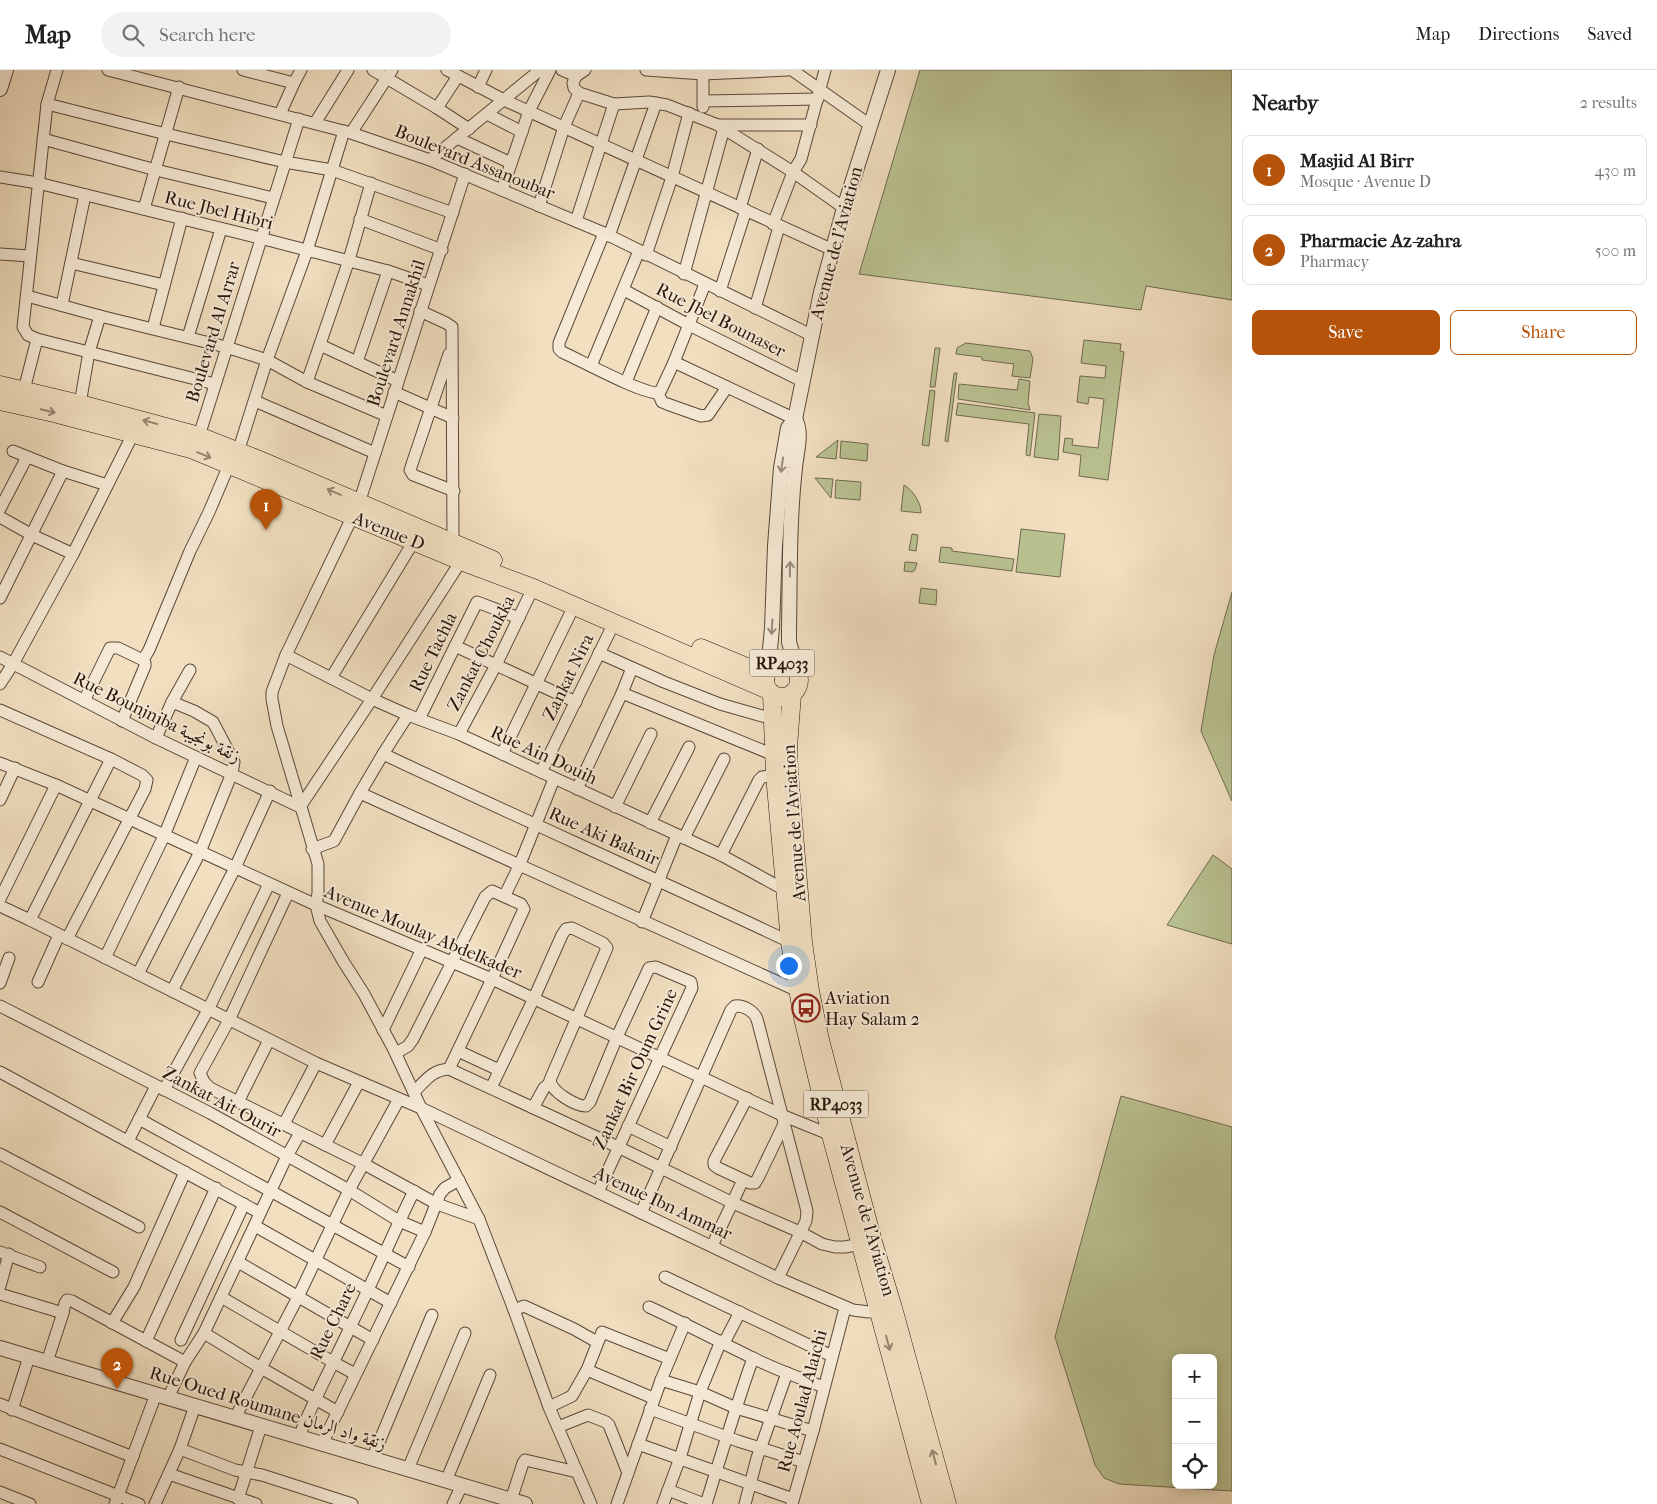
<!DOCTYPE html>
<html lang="en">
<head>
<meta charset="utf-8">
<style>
  body { margin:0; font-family:"IM FELL French Canon",Amiri,serif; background:#f2f2f2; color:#202124 }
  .controls { position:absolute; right:15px; bottom:15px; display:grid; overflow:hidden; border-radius:8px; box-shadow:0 2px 12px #0003 }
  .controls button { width:45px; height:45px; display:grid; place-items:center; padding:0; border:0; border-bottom:1px solid #e0e0e0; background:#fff; color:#202124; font:25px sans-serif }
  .you { position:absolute; left:788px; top:895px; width:18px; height:18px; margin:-12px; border:4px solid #fff; border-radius:50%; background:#1a73e8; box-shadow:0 0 0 8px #1a73e833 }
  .badge { display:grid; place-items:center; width:32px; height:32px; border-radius:50%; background:#b45309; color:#fff; font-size:16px; font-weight:700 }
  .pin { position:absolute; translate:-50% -41px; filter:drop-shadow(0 1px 2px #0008) }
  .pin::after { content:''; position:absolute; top:26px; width:18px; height:15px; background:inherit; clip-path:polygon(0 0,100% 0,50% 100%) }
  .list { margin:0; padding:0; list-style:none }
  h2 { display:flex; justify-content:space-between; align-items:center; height:65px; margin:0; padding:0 20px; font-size:21px }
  h2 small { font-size:16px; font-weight:400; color:#757577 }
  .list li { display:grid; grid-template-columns:32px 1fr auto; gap:15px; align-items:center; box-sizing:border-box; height:70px; margin:0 10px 10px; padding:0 10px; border:1px solid #e0e0e0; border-radius:8px }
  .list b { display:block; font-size:19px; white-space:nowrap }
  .list p { margin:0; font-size:16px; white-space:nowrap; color:#757577 }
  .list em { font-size:16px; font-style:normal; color:#757577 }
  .actions { display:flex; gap:10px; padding:15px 20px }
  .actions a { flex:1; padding:11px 0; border:1px solid #b45309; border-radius:8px; text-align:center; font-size:18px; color:#b45309 }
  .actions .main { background:#b45309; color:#fff }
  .icon { flex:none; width:28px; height:28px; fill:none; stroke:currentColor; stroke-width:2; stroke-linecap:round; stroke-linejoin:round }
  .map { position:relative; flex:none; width:1232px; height:1434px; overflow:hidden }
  header { display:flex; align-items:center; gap:30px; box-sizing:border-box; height:70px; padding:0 25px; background:#fff; border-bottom:1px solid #e0e0e0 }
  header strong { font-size:24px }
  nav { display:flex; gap:28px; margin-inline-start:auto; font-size:18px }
  .search { width:350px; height:45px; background:#f2f2f2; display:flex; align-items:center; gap:12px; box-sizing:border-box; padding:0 18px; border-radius:28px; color:#757577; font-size:19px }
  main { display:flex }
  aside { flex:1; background:#fff }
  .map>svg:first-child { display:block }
  .green { fill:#bac292; stroke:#706b4e; fill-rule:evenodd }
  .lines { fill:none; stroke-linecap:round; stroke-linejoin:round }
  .minor-casing { stroke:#5a4738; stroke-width:13 }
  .tertiary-casing { stroke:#5a4738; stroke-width:16 }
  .primary-casing { stroke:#27140b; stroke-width:19 }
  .minor { stroke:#f6ead6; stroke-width:11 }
  .tertiary { stroke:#f6ead6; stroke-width:14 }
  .primary { stroke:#f1dfc0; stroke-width:18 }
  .oneway { stroke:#96846f }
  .oneway2 { stroke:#998a7b }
  .labels { text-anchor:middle; stroke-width:4; stroke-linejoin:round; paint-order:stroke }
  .shield { fill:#f6ead6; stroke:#655448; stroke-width:1 }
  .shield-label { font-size:16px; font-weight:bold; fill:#27140b }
  .street-label { font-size:18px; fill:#27140b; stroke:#f6ead6 }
  .poi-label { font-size:18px; fill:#27140b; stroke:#f6ead6; text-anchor:start }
</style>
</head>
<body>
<header>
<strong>Map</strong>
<div class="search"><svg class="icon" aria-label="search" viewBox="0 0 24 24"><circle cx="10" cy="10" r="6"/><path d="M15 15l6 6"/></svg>Search here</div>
<nav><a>Map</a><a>Directions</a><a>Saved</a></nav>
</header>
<main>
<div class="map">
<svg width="1232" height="1434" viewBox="0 0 1232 1434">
  <rect width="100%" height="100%" fill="#f1dfc0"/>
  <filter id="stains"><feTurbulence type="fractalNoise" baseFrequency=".004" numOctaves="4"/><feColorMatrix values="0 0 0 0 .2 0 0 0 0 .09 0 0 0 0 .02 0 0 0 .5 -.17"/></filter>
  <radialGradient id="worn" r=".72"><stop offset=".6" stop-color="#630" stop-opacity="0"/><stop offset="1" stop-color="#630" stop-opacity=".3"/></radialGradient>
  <g class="green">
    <polygon points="920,0 1232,0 1232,230 1146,216 1141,240 859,204"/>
    <polygon points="1084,270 1121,274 1120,281 1124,282 1108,410 1079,406 1081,385 1063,382 1065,368 1073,369 1072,375 1098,378 1104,329 1089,327 1088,334 1077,332 1080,306 1105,308 1106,296 1081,293"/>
    <polygon points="966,273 1030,281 1033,289 1030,308 1012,306 1014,294 982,290 982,287 956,284 957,278"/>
    <polygon points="935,278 940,278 935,317 930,317"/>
    <polygon points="954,303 957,303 948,372 945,371"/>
    <polygon points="1019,309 1030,311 1028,333 1030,340 958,329 959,314 1017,320"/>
    <polygon points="930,320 935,321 929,376 922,375"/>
    <polygon points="958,333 1035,343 1030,386 1026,385 1029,354 956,345"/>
    <polygon points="1039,344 1061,346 1058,390 1034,387"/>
    <polygon points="838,370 836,389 816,387"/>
    <polygon points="841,371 868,374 867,391 840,388"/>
    <polygon points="815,408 833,409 831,428"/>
    <polygon points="836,410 861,412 860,430 835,428"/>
    <path d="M 904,415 C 912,419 922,434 921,443 L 901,441 Z"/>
    <polygon points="1021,459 1065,464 1060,507 1016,502"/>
    <polygon points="912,464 918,465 916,481 909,480"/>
    <polygon points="941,477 952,478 952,481 1014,489 1012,501 939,492"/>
    <polygon points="905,492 917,493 915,500 912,502 904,501"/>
    <polygon points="921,518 937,520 936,535 919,533"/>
    <polygon points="1232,522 1232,731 1201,661 1214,585"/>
    <polygon points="1213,785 1232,799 1232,874 1167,855"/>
    <path d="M 1121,1026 L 1232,1057 L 1232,1421 L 1119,1414 L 1104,1408 L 1095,1395 L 1055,1267 ZM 1176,1288 L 1213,1288 L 1213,1415 L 1176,1415 Z"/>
  </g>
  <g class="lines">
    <g class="minor-casing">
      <g id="minor">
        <polyline points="57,0 47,34 23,257 28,265 37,269 215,314"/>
        <polyline points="108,0 351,63 430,90 604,163 811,265"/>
        <polyline points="243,0 294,13"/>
        <polyline points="373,0 437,38 469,59"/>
        <polyline points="447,0 504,30 833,180"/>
        <polyline points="562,0 576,6"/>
        <polyline points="585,0 576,6 573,13 574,18 579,23 614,34 649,32 667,35 718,55 793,102 844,138"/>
        <polyline points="646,0 703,4 788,0"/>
        <polyline points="792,0 870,55"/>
        <polyline points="703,4 703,37"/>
        <polyline points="478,17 486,0"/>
        <polyline points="704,31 818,29"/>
        <polyline points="47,34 166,64 285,92 332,100 453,143"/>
        <polyline points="437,38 458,6"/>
        <polyline points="280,44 294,13 301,0"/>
        <polyline points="487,44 522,62"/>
        <polyline points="315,53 348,0"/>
        <polyline points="718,55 811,55"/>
        <polyline points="351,63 392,0"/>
        <polyline points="457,68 511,93"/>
        <polyline points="43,69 156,100 273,128"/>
        <polyline points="430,90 540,0"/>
        <polyline points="465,104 359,433 286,585 272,622 272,629 277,656 318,794 318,823 316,835 320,851 343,891 364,924 393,978 421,1038 479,1149 514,1240 549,1337 591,1434"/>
        <polyline points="0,107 38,113 260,168 388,201 428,215"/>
        <polyline points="502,120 529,41 550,0"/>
        <polyline points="539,136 564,57 579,23"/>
        <polyline points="740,138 758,79"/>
        <polyline points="144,139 179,17"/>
        <polyline points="360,149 442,180"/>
        <polyline points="576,151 614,34"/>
        <polyline points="773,154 793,102 801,89 825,0"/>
        <path d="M 604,163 L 559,273 L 559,279 L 562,282 C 582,291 640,323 658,323"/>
        <polyline points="609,166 656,33"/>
        <polyline points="0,184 30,186"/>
        <polyline points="646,185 672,107 689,43"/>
        <polyline points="71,193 164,215"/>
        <polyline points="684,204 724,58"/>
        <polyline points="624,220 689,255 802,311"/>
        <polyline points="720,221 746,140"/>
        <polyline points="27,226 100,246 226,277 267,290 307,312 387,346"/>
        <polyline points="62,235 85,125"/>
        <polyline points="755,238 779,157"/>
        <polyline points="420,241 446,253 452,257 453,474"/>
        <polyline points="153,258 182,148"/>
        <polyline points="188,267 221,159"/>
        <polyline points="320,275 398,311"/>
        <polyline points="449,284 410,400 413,405 454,421"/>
        <polyline points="357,292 388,201"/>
        <polyline points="674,292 795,349"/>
        <polyline points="591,296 639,181"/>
        <polyline points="307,312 349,190 371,113"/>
        <polyline points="626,312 657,237"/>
        <polyline points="24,320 37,269"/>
        <polyline points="394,322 453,348"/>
        <polyline points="658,323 661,320 674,292 705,214"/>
        <polyline points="658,323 662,332 667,334 701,346 708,345 727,317"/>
        <polyline points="255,331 375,383"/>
        <polyline points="80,334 89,282 100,246"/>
        <polyline points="199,366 299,49"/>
        <polyline points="13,381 63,401 107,415"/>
        <polyline points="238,382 267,290 307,181 344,61"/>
        <polyline points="0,439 27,387"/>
        <polyline points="0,447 32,465 73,484"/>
        <polyline points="0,528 63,401"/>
        <polyline points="455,576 576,632"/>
        <polyline points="599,583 664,612 720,634 773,649"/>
        <polyline points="286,585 372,629 408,645 459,664 721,785 785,820"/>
        <polyline points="0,587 156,668 300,737 372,629 461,491"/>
        <polyline points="143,590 149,580 190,481 209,442 229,395"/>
        <polyline points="331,608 414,471"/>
        <polyline points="0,614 13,594 73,484 133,364"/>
        <polyline points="622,623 774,685"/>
        <polyline points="84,631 110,578 118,578 143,590 145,593 145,596 122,651"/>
        <polyline points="172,632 190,600"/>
        <polyline points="0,640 111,689 142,705 147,710 145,719 67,869"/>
        <polyline points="419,649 477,532 519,548"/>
        <polyline points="459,664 496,595 533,518"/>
        <polyline points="383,684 408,645"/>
        <polyline points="502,684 574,536"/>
        <polyline points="0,693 56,715 316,835 492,909 784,1046 831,1065"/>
        <polyline points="541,702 614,553"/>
        <polyline points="577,719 622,623 632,598"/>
        <path d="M 360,723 C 506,788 651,856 798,921"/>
        <polyline points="0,730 15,698"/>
        <polyline points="615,737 651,664"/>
        <polyline points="650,753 689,677"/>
        <polyline points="684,768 724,689"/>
        <path d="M 312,779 L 334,771 L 360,723 L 383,684 C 519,748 655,808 790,872"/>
        <polyline points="721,785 759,710 762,707 775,705"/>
        <polyline points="288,823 229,950 200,1003 204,1012 210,1018 364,1094 437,1134 479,1149"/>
        <polyline points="505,825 520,794 554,709"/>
        <polyline points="0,829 56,715"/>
        <polyline points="0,836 30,850 316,993 421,1038 778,1208 853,1240 869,1242 884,1239"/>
        <polyline points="30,850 111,689"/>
        <polyline points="642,852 677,765"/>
        <polyline points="105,888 164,766 196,687"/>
        <polyline points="138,904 200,782 232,703 234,692 213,652 194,641 172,632 156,668"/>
        <polyline points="38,912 59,865"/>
        <polyline points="0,913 9,888"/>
        <polyline points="172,921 235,798 270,721"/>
        <polyline points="0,936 210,1043 349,1120 399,1151 425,1162"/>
        <polyline points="383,960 422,879"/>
        <polyline points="458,981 499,1000"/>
        <polyline points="396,983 408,976 413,969 485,827 492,821 521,834 524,839 492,909 449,999"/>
        <polyline points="0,1002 260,1143"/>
        <path d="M 491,1018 L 534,928 L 562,865 L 566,859 L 572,858 L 603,873 L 607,878 L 550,1010 C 551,1022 576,1036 586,1036 L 590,1032 L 617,967 L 649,898 L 656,897 L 691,912 L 692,918 L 598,1122"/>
        <polyline points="164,1020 208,940 269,814"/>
        <path d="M 414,1022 C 425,1011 432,1000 449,999 L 618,1077 L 733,1133 L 800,1162 L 822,1174 L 835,1177 L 845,1177 L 866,1173"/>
        <polyline points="747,1028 714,1091 714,1095 718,1098 750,1113 755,1113 758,1108 785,1052"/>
        <polyline points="238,1032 269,970"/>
        <polyline points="533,1038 544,1018 550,1013"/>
        <polyline points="139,1049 409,1197"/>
        <polyline points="284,1054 316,993"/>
        <polyline points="628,1056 671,1077"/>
        <polyline points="128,1071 156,1016"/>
        <polyline points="325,1075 359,1012"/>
        <polyline points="0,1084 139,1157"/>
        <polyline points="0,1142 113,1202"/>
        <path d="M 641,1143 L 731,940 L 735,936 C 743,935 754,941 757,949 L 807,1141 L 806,1151 L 778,1208"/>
        <polyline points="255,1156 391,1233"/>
        <polyline points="712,1176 743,1110"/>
        <polyline points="0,1182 40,1197"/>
        <polyline points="238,1192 373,1270"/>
        <polyline points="665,1207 832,1286"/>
        <polyline points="0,1216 9,1184"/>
        <polyline points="0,1224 63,1243"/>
        <polyline points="221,1227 333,1292 355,1304"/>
        <path d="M 649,1237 C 684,1253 718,1271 753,1288 C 776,1300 800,1308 824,1317"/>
        <polyline points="514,1240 524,1236 574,1259 597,1272"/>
        <polyline points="112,1253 134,1217 185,1102"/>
        <polyline points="204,1263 261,1298 338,1342"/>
        <polyline points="181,1270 244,1134"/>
        <polyline points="146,1271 216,1118"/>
        <polyline points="724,1273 740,1242"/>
        <polyline points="47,1292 63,1243 65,1233 67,1230 72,1231 185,1292"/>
        <polyline points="587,1300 653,1328"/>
        <polyline points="661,1310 685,1253"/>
        <polyline points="168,1328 185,1292 204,1263 287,1086 300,1063"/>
        <polyline points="0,1334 133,1387"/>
        <polyline points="549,1337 572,1326 587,1300 602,1262 670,1289"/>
        <polyline points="650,1339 738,1371 804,1392"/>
        <polyline points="12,1340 29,1287"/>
        <polyline points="235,1348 298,1227 349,1120 399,1029"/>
        <polyline points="558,1357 588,1345 606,1352 609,1355 628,1403"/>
        <path d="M 299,1367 C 315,1326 336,1289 354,1249 C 375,1207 393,1163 414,1121"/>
        <polyline points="322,1374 425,1162 440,1124 445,1118 459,1110"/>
        <polyline points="638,1374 793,1429"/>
        <polyline points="0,1379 139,1434"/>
        <polyline points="180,1379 235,1400 262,1405 352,1434"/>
        <polyline points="372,1389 432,1245"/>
        <polyline points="408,1399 465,1263"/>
        <polyline points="169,1404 256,1434"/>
        <polyline points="446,1411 490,1305"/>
        <polyline points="668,1420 704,1434"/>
        <polyline points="0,1422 30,1434"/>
        <polyline points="238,1429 261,1356"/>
        <polyline points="511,1430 523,1393 525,1390 577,1402"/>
        <polyline points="115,1434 156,1324"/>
        <polyline points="155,1434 180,1379 195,1336"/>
        <polyline points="453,1434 462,1415"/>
        <polyline points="617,1434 661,1310 700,1322 736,1338 813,1361"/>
        <polyline points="663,1434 680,1388 700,1322 721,1271"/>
        <path d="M 706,1434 C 721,1385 736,1336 753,1288"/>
        <polyline points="745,1434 757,1388 787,1303"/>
        <polyline points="792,1434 813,1361 845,1238"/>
      </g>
    </g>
    <g class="tertiary-casing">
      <g id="tertiary">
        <polyline points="0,19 6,0"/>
        <path d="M 795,349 C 803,363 796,383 795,398 C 789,451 790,506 789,559 L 789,572 L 797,600"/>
        <polyline points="768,600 772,558 775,476 781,398 788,358 795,349 821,222 844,138 888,0"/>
        <polyline points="0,1278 525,1434"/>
      </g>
    </g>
    <g class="primary-casing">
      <g id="primary">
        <polyline points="0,315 80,334 199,366 257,389 493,490"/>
        <polyline points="0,331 54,343 191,379 461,491 533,518 768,620"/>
        <polyline points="701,578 766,605"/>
        <circle cx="782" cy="610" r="17"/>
        <polyline points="772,624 775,705 790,872 803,948 831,1065 931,1434"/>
        <polyline points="792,624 788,677 789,703 803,872 810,921 820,970 873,1172 893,1238 947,1434"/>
      </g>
    </g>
    <use href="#minor" class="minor"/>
    <use href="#tertiary" class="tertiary"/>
    <use href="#primary" class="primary"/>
  </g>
  <defs><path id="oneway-shaft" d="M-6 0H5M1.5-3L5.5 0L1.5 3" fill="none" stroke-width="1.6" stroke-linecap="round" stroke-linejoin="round" transform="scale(1.25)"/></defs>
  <g class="oneway">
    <use href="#oneway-shaft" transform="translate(48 341) rotate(13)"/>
    <use href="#oneway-shaft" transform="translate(150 352) rotate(-165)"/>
    <use href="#oneway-shaft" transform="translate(204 385) rotate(22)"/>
    <use href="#oneway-shaft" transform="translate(334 422) rotate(-157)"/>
    <use href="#oneway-shaft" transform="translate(888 1273) rotate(75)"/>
    <use href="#oneway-shaft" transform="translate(934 1387) rotate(-105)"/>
  </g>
  <g class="oneway2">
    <use href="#oneway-shaft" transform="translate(782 395) rotate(98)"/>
    <use href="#oneway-shaft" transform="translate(790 499) rotate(-89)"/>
    <use href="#oneway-shaft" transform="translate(772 557) rotate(93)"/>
  </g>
  <defs>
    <g id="bus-ring" transform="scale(1.4375)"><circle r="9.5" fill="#f6ead6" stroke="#8f2418" stroke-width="1.5"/><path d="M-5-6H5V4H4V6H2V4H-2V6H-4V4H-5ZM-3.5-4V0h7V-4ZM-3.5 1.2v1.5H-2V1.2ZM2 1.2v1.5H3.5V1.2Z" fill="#8f2418"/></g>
  </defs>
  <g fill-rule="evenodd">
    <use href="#bus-ring" x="806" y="938"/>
  </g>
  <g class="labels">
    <g class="shield">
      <rect x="749.5" y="579.5" width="65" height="27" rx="4"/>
      <rect x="803.5" y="1020.5" width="65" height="27" rx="4"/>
    </g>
    <g class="shield-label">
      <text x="782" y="599">RP4033</text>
      <text x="836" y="1040">RP4033</text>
    </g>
    <g class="street-label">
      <text transform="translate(475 92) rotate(22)" y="6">Boulevard Assanoubar</text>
      <text transform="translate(219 140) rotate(14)" y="6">Rue Jbel Hibri</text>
      <text transform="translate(836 173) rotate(-75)" y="6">Avenue de l'Aviation</text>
      <text transform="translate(721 250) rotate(27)" y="6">Rue Jbel Bounaser</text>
      <text transform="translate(213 262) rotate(-73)" y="6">Boulevard Al Arrar</text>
      <text transform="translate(396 263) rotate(-72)" y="6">Boulevard Annakhil</text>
      <text transform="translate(389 461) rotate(22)" y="6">Avenue D</text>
      <text transform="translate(433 582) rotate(-64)" y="6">Rue Tachla</text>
      <text transform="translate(481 583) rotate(-63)" y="6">Zankat Choukka</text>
      <text transform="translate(568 607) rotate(-64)" y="6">Zankat Nira</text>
      <text transform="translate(157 647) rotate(26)" y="6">Rue Bounjniba زنقة بونجيبة</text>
      <text transform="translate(544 685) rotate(25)" y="6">Rue Ain Douih</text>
      <text transform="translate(794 753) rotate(-94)" y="6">Avenue de l'Aviation</text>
      <text transform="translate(604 766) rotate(24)" y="6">Rue Aki Baknir</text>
      <text transform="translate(423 862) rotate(23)" y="6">Avenue Moulay Abdelkader</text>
      <text transform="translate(635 999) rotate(-65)" y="6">Zankat Bir Oum Grine</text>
      <text transform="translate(222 1032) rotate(28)" y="6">Zankat Ait Ourir</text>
      <text transform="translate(663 1133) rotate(25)" y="6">Avenue Ibn Ammar</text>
      <text transform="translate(868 1150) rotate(74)" y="6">Avenue de l'Aviation</text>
      <text transform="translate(333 1251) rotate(-64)" y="6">Rue Chare</text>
      <text transform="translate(802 1331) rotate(-75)" y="6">Rue Aoulad Alaichi</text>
      <text transform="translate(268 1338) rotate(17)" y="6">Rue Oued Roumane زنقة واد الرمان</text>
    </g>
    <g class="poi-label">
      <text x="825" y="934">Aviation<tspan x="825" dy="21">Hay Salam 2</tspan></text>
    </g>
  </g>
  <rect width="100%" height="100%" filter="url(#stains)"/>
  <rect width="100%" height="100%" fill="url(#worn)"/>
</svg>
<div class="controls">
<button>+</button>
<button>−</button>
<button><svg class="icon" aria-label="locate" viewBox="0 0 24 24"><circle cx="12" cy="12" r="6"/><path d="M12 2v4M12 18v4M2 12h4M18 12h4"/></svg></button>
</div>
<div class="you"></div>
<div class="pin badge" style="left:266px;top:460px">1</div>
<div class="pin badge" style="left:117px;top:1319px">2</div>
</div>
<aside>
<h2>Nearby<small>2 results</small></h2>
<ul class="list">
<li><span class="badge">1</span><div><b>Masjid Al Birr</b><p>Mosque · Avenue D</p></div><em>430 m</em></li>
<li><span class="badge">2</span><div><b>Pharmacie Az-zahra</b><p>Pharmacy</p></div><em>500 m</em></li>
</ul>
<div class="actions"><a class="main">Save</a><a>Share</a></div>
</aside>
</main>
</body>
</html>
